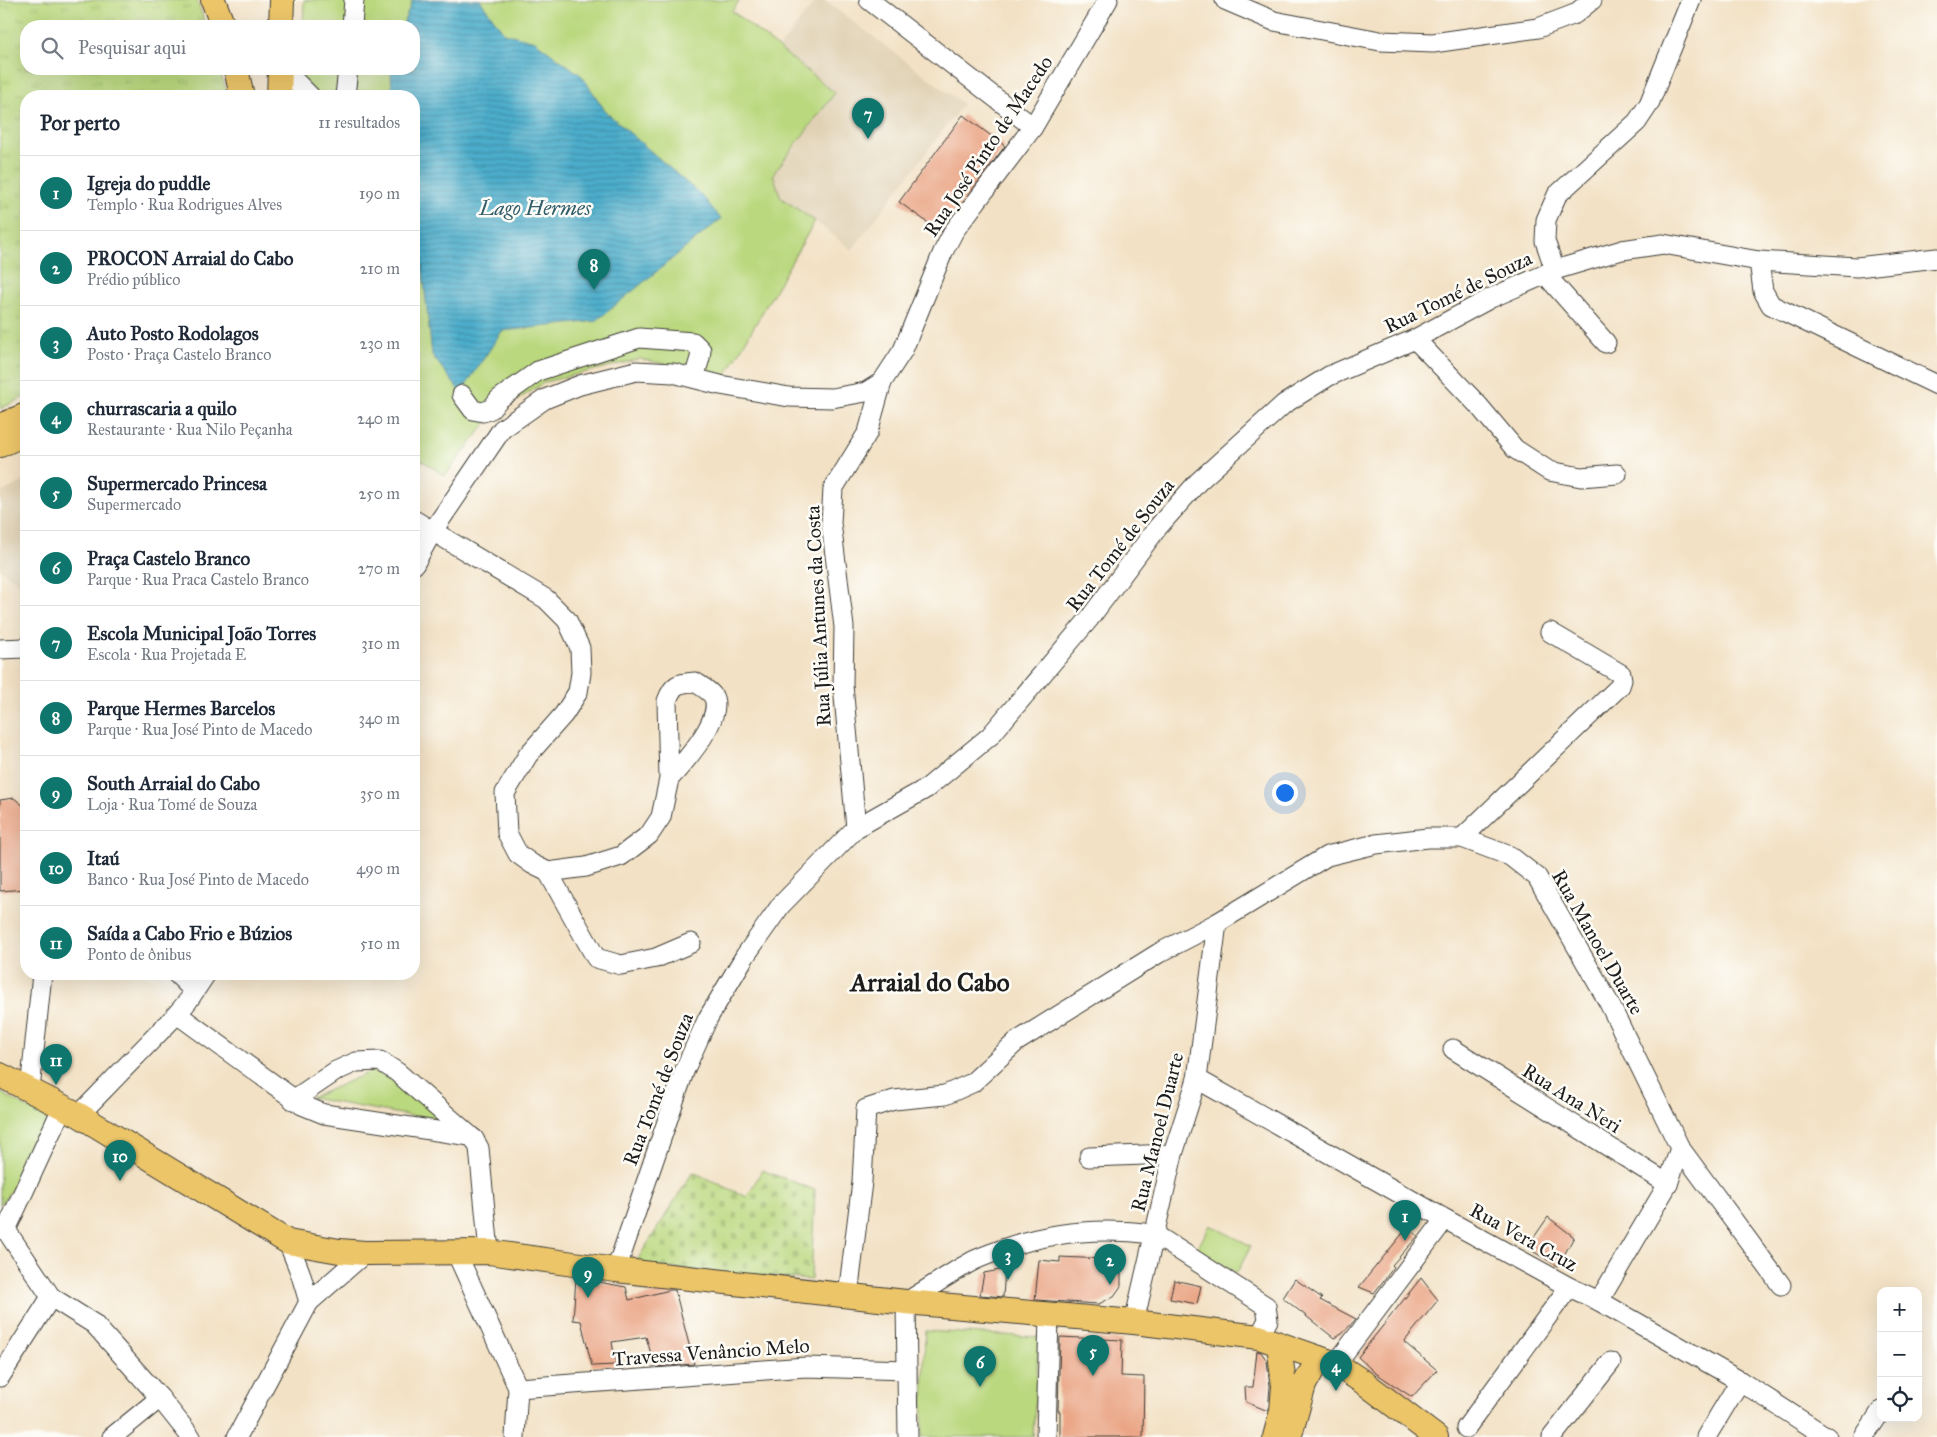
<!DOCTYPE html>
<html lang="pt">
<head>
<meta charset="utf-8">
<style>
  body { margin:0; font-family:"IM FELL Great Primer",serif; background:#f6f6f7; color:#1f2937 }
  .controls { position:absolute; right:15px; bottom:15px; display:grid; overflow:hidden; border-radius:10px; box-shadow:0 5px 20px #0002 }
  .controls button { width:45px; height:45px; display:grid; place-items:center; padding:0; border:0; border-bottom:1px solid #e0e1e3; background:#fff; color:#1f2937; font:25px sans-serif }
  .you { position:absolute; left:1284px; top:792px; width:18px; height:18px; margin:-12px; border:4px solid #fff; border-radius:50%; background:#1a73e8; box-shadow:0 0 0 8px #1a73e833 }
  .badge { display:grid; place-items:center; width:32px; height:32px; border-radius:50%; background:#0f766e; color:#fff; font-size:16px; font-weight:700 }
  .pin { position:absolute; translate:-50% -41px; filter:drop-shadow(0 1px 2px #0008) }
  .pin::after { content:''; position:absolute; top:26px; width:18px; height:15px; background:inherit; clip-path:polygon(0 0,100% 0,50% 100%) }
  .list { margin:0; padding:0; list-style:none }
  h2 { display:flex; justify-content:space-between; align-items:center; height:65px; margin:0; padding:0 20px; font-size:21px }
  h2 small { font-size:16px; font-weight:400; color:#747a83 }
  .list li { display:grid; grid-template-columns:32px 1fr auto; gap:15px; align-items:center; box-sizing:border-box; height:75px; padding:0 20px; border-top:1px solid #e0e1e3 }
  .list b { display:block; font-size:19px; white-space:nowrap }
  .list p { margin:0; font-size:16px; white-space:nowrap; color:#747a83 }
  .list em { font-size:16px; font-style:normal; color:#747a83 }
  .icon { flex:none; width:28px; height:28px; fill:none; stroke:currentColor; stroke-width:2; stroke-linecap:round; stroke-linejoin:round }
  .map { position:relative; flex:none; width:1937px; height:1437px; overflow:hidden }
  .search { position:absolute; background:#fff; box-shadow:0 5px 20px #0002; left:20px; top:20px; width:400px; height:55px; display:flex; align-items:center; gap:12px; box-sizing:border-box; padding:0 18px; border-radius:20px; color:#747a83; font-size:19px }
  .panel { position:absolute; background:#fff; box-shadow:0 5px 20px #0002; left:20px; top:90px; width:400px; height:890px; border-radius:20px }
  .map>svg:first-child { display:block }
  .built { fill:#e0d1b4 }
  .grass { fill:url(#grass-tufts); stroke:#6b7a4d }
  .cemetery { fill:url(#cemetery-stones); stroke:#6b7a4d }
  .green { fill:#bad87e; stroke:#6b7a4d }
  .water { fill:url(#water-rules); stroke:#346474 }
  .building { fill:#eaa585 }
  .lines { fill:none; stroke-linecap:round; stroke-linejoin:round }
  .minor-casing { stroke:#3c3a35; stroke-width:21 }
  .major-casing { stroke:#3c3a35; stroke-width:26 }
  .minor { stroke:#fff; stroke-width:19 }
  .major { stroke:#ecc569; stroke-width:24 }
  .labels { text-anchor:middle; stroke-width:5; stroke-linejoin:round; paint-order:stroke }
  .street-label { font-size:20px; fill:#1c1c1c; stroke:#fdfcf7 }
  .water-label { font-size:21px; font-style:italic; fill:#325d6b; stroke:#fdfcf7 }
  .district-label { font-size:25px; font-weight:bold; fill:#1c1c1c; stroke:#fdfcf7 }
</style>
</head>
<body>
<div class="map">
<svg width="1937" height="1437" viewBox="0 0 1937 1437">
  <defs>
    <pattern id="grass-tufts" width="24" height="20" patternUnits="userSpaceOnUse" patternTransform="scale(1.25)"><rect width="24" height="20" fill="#bad87e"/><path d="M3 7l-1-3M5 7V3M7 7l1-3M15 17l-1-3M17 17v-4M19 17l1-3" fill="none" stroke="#9fb96c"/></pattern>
    <pattern id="cemetery-stones" width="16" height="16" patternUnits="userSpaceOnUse" patternTransform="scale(1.25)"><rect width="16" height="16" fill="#bad87e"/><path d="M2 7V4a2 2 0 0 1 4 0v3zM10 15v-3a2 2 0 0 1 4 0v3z" fill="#9fb96c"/></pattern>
    <pattern id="water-rules" width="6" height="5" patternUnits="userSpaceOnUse" patternTransform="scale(1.25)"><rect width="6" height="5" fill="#4cadcb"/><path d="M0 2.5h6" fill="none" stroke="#3e8ca4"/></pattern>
  </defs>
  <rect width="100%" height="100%" fill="#fdfcf7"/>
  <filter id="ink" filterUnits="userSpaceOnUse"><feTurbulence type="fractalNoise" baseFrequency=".02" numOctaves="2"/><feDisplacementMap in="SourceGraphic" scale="10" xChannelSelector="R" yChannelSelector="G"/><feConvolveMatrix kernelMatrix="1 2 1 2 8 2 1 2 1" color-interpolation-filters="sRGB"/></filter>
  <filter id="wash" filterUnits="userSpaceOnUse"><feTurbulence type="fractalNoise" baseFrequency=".0096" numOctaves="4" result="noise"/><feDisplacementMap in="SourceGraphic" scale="20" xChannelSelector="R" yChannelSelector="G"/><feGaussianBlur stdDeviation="1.12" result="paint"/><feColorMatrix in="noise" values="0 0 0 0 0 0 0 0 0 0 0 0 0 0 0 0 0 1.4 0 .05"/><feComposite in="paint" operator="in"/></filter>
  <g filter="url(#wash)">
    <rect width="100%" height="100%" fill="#f2e1c4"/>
    <g class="built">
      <polygon points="816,0 824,0 963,104 852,250 815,221 781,198 773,174 835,93 779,48"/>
      <polygon points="26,480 26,589 0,569 0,493"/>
    </g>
    <polygon class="grass" points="0,0 197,0 206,26 26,26 26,69 219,69 228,96 26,96 26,396 0,409"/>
    <polygon class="cemetery" points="762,1170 815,1190 811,1280 634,1265 693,1172 747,1197"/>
    <g class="green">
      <polygon points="304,0 740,0 732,11 835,93 773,174 781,198 815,221 725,377 640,359 545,382 491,417 445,476 414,455 414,96 300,96 301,69 414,69 414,26 303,26"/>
      <polygon points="379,1068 445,1122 311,1098"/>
      <polygon points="0,1092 49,1120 17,1183 0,1205"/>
      <polygon points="1210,1225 1251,1246 1237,1273 1196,1251"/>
      <polygon points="925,1331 1039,1337 1033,1437 922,1437"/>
    </g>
    <polygon class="water" points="413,0 480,0 504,33 535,41 582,76 606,112 704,198 721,219 596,321 502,331 461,393 432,355 414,192 414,96 392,96 391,69 414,69 414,26 402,26"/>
    <g id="blocks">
      <g class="building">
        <polygon points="963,115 1005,146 941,232 899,202"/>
        <polygon points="14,798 26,808 26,889 0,891 0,800"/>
        <polygon points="1548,1217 1574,1237 1558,1266 1534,1252 1528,1246"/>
        <polygon points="1407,1228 1418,1236 1392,1265 1394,1267 1374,1293 1359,1287"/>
        <polygon points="1060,1257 1103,1259 1113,1265 1121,1273 1121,1286 1114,1296 1099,1304 1035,1300 1039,1260 1060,1262"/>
        <polygon points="1005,1269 1003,1297 980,1295 984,1273"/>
        <polygon points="576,1278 626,1287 629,1300 670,1290 675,1290 694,1364 655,1367 646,1337 612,1342 616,1365 592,1366 581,1321 573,1320"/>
        <polygon points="1421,1278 1438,1300 1404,1342 1437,1370 1412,1397 1374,1372 1358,1357"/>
        <polygon points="1295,1279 1322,1298 1320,1300 1356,1319 1342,1334 1334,1338 1283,1298"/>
        <polygon points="1174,1280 1201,1286 1197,1304 1170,1299"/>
        <polygon points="1060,1337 1122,1340 1121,1376 1144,1377 1143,1437 1060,1437 1060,1411 1058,1411"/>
        <polygon points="1257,1351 1261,1352 1267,1361 1270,1386 1268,1411 1246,1402 1245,1387 1253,1387"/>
      </g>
    </g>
  </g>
  <g filter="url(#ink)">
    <use href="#blocks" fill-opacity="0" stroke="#3c3a35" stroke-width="1"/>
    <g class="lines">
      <g class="minor-casing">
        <g id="minor">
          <polyline points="869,0 1033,127"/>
          <polyline points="1225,0 1274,21 1380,41 1433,43 1538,28 1575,14 1592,0"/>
          <polyline points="352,26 354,0"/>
          <polyline points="283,69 310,96"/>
          <polyline points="345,96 348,69"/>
          <polyline points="1759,261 1763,291 1771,305 1937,385"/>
          <polyline points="1555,270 1545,241 1546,220 1557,195 1637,122 1649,104 1691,0"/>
          <polyline points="1545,274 1606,343"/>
          <polyline points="1415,339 1479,406 1515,449 1549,471 1581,477 1617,474"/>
          <polyline points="462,395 473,410 483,412 491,409 499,399 538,371 639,338 693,342 701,350 700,358 694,378"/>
          <path d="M 414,520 L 546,599 L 567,620 L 580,648 L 581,673 L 578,692 L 564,714 L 528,755 L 505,793 L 507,833 L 518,854 L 532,864 L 548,872 L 586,867 L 621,856 L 649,835 L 661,817 L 669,779 L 667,701 C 673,684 678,683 695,682 C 701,686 710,691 713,696 C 725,718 683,764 669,779"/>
          <polyline points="414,565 432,532 502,429 545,399 580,385 636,371 673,373 720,385 789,397 832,398 866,392 882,382 903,350 943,252 954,231 1033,127 1108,0"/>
          <polyline points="0,649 26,648"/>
          <polyline points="856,828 843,685 844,627 831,523 833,489 868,432 882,382"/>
          <polyline points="1462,838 1620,686 1622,680 1621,674 1550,632"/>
          <polyline points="548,872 596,958 621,965 656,958 691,943"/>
          <polyline points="177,974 194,991"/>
          <polyline points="177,1014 302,1105 324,1114 470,1136 474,1139 479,1148 489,1252"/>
          <polyline points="1453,1049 1668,1184"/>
          <polyline points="1197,1079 1445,1219 1569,1287 1599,1301 1740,1381 1827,1437"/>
          <polyline points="30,1090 42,974"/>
          <polyline points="293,1100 336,1071 356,1062 380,1061 397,1072 469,1135"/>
          <polyline points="63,1106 6,1230 51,1297 94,1324 160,1398 191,1437"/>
          <polyline points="79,1115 177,1014 188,1001 206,974"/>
          <polyline points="1680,1148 1781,1285"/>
          <polyline points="1089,1157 1173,1154"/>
          <polyline points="288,1242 300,1272 309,1302"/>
          <polyline points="456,1252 518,1388 515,1437"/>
          <polyline points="616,1270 685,1069 708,1018 745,956 781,905 856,828 927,788 990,736 1089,619 1158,527 1198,482 1284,404 1329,376 1415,339 1491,298 1555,270 1622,250 1663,244 1759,261 1857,267 1937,258"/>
          <polyline points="848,1295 862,1182 866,1109 894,1100 945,1095 972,1083 1016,1042 1159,953 1217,923 1327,856 1376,844 1428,838 1462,838 1510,856 1537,877 1609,1003 1680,1148 1668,1184 1599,1301"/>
          <polyline points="1134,1322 1173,1154 1197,1079 1217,923"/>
          <polyline points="1336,1364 1445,1219"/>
          <polyline points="0,1377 51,1297"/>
          <polyline points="518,1388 806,1367 907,1370"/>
          <polyline points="1466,1428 1569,1287"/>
          <polyline points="112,1437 160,1398"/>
          <polyline points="237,1437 309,1302 365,1253"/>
          <path d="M 908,1437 L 906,1302 C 928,1289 949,1274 971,1262 C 980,1257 990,1254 1000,1250 C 1050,1231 1100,1227 1154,1234 L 1266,1306 L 1268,1320 L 1259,1337"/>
          <polyline points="1046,1437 1049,1315"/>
          <polyline points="1552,1437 1611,1362"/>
          <polyline points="1706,1437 1740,1381"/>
          <polyline points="1864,1437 1881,1411"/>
        </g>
      </g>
      <g class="major-casing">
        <g id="major">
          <polyline points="213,0 223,26"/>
          <polyline points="281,26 282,0"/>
          <polyline points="236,69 242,96"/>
          <polyline points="279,96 280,69"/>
          <polyline points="0,426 26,415"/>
          <polyline points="0,445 26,433"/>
          <polyline points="0,1075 79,1115 288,1242 339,1251 365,1253 489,1252 616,1270 906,1302 1134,1322 1259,1337 1336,1364 1366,1384 1436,1437"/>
          <polyline points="1291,1431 1304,1385 1319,1358"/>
          <polyline points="1275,1437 1282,1411 1284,1386 1279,1344"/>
        </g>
      </g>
      <use href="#minor" class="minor"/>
      <use href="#major" class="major"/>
    </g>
  </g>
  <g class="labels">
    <g class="street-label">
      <text transform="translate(988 146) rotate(-56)" y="7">Rua José Pinto de Macedo</text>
      <text transform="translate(1458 292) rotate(-26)" y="7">Rua Tomé de Souza</text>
      <text transform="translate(1120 545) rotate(-52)" y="7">Rua Tomé de Souza</text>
      <text transform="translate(818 616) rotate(-93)" y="7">Rua Júlia Antunes da Costa</text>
      <text transform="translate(1598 942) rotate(60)" y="7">Rua Manoel Duarte</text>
      <text transform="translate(658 1089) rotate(-69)" y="7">Rua Tomé de Souza</text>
      <text transform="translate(1572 1098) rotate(32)" y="7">Rua Ana Neri</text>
      <text transform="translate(1157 1132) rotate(-76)" y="7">Rua Manoel Duarte</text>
      <text transform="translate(1524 1237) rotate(29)" y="7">Rua Vera Cruz</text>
      <text transform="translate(711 1352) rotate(-4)" y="7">Travessa Venâncio Melo</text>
    </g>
    <g class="water-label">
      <text x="535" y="215">Lago Hermes</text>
    </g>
    <g class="district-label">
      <text x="930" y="991">Arraial do Cabo</text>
    </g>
  </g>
</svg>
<div class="controls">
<button>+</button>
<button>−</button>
<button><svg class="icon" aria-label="locate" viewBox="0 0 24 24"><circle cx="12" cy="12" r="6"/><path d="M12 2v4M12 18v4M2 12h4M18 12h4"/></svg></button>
</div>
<div class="you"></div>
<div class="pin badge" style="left:1405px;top:1241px">1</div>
<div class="pin badge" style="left:1110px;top:1285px">2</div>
<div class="pin badge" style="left:1008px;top:1280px">3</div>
<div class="pin badge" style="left:1336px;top:1391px">4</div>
<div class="pin badge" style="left:1093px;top:1376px">5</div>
<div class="pin badge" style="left:980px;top:1387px">6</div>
<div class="pin badge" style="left:868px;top:139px">7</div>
<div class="pin badge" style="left:594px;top:290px">8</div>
<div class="pin badge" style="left:588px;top:1298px">9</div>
<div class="pin badge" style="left:120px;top:1181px">10</div>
<div class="pin badge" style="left:56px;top:1085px">11</div>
<div class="search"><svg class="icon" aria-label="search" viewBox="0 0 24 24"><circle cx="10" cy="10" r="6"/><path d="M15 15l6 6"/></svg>Pesquisar aqui</div>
<section class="panel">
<h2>Por perto<small>11 resultados</small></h2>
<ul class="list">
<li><span class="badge">1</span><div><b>Igreja do puddle</b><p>Templo · Rua Rodrigues Alves</p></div><em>190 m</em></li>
<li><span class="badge">2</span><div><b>PROCON Arraial do Cabo</b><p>Prédio público</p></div><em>210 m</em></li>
<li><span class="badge">3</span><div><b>Auto Posto Rodolagos</b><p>Posto · Praça Castelo Branco</p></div><em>230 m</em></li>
<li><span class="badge">4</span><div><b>churrascaria a quilo</b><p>Restaurante · Rua Nilo Peçanha</p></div><em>240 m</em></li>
<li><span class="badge">5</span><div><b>Supermercado Princesa</b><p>Supermercado</p></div><em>250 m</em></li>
<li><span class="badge">6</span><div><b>Praça Castelo Branco</b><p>Parque · Rua Praca Castelo Branco</p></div><em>270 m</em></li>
<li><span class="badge">7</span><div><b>Escola Municipal João Torres</b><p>Escola · Rua Projetada E</p></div><em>310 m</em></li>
<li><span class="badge">8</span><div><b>Parque Hermes Barcelos</b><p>Parque · Rua José Pinto de Macedo</p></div><em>340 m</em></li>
<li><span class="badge">9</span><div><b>South Arraial do Cabo</b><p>Loja · Rua Tomé de Souza</p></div><em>350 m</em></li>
<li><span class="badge">10</span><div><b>Itaú</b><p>Banco · Rua José Pinto de Macedo</p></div><em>490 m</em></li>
<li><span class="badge">11</span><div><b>Saída a Cabo Frio e Búzios</b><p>Ponto de ônibus</p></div><em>510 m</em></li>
</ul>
</section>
</div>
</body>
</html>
